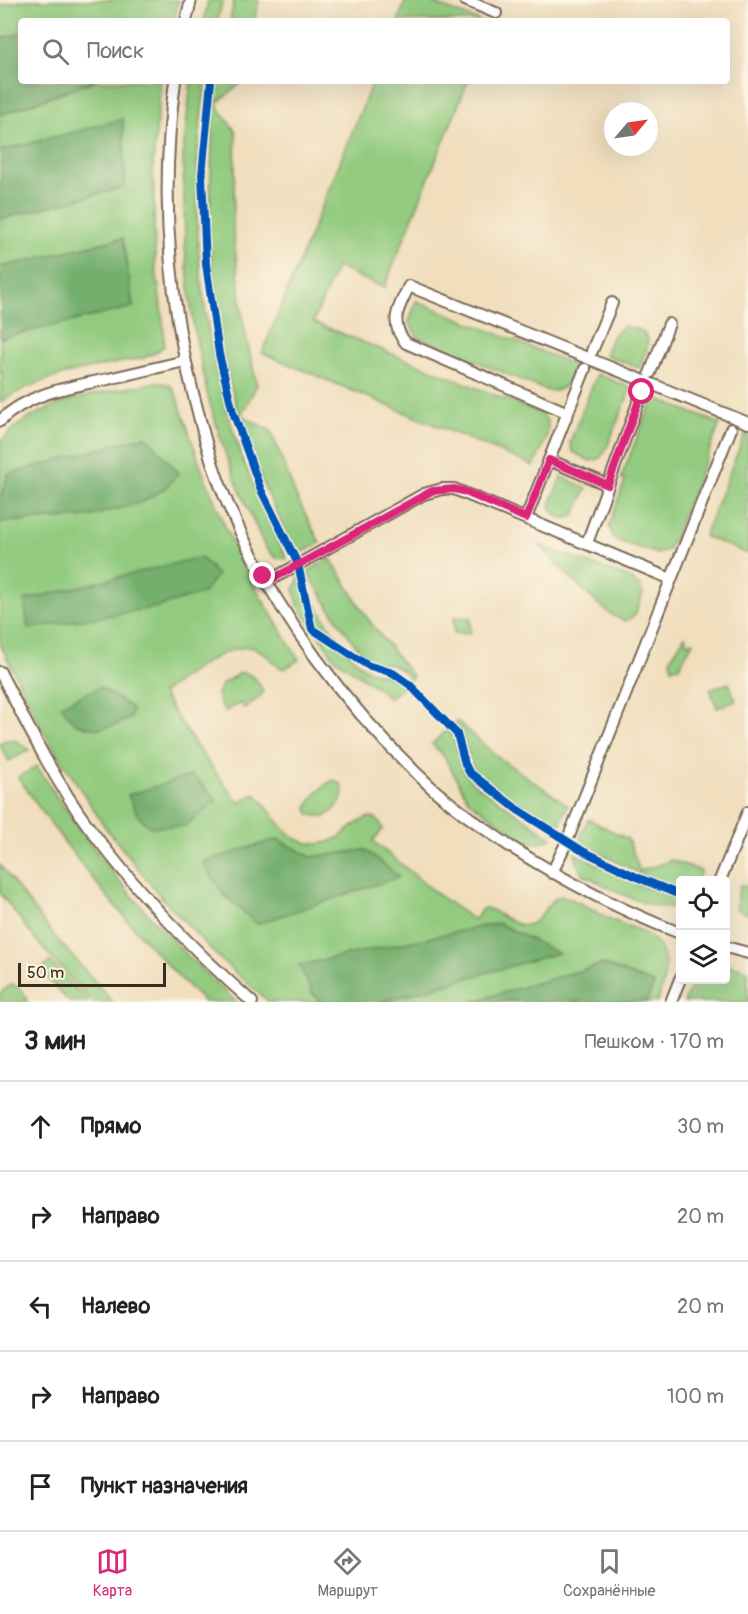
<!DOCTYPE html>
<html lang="ru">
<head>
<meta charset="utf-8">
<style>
  body { margin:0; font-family:Pangolin,sans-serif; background:#f2f2f2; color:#222 }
  .controls { position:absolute; right:18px; bottom:18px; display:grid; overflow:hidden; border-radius:6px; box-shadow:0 6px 24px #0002 }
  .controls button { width:54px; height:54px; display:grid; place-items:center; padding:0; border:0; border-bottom:2px solid #e0e0e0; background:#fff; color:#222; font:30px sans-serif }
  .compass { position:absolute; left:604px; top:102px; width:54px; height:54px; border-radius:50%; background:#fff; box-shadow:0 6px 24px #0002; rotate:61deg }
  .scale { position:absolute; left:18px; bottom:15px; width:148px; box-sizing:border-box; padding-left:6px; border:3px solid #3b2a1e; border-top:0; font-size:16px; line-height:21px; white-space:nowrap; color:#3b2a1e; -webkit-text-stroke:4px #fcf5e5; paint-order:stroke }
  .stop { position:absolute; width:18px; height:18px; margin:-14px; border:4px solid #db2777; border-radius:50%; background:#fff }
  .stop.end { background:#db2777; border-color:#fff; box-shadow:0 2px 6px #0008 }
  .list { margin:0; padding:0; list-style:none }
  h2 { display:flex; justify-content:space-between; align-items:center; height:78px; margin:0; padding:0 24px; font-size:26px }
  h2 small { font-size:20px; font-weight:400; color:#767676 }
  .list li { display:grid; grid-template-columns:39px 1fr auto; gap:18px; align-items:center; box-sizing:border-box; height:90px; padding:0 24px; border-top:2px solid #e0e0e0 }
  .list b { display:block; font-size:22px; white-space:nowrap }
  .list em { font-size:20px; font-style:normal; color:#767676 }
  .icon { flex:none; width:33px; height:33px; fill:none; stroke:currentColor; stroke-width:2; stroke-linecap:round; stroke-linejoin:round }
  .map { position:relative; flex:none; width:748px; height:1002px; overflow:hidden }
  .search { position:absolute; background:#fff; box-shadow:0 6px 24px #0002; left:18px; right:18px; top:18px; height:66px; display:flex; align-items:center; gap:15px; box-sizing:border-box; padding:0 21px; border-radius:6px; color:#767676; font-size:22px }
  .sheet { height:528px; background:#fff }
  nav { display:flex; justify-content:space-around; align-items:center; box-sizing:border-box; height:84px; border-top:2px solid #e0e0e0; background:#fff; font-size:16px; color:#767676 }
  nav a { display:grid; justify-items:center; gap:3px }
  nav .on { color:#db2777 }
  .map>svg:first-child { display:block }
  .green { fill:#92cb7f; stroke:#667a4e; stroke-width:1.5; fill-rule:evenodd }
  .forest { fill:#75af6e; stroke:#586c46; stroke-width:1.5 }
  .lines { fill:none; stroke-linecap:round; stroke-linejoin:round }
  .service-casing { stroke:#7a6956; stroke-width:14 }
  .service { stroke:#fff; stroke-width:10 }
  .cycleway-casing { stroke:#fcf5e5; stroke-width:11 }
  .cycleway { stroke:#0057b8; stroke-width:8 }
  .route { stroke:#db2777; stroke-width:8 }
</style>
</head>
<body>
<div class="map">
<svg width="748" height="1002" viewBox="0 0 748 1002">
  <rect width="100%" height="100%" fill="#fcf5e5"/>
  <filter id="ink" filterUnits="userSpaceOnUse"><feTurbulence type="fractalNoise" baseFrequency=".0167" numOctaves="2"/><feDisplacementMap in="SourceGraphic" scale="12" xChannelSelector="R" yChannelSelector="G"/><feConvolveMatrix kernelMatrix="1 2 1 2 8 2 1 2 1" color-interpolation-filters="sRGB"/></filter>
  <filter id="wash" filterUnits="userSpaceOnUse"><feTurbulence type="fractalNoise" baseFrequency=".008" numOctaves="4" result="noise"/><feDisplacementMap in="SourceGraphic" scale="24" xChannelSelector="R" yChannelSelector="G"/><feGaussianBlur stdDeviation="1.35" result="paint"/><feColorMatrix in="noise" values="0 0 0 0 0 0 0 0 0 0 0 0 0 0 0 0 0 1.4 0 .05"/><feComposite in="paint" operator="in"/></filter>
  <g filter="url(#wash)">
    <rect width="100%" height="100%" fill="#f0debd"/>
    <g class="green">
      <polygon points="24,0 179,0 174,21 129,21 129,19 21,21 21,33 0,39 0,6"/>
      <polygon points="208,0 223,0 217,21 204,21"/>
      <polygon points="234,0 259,0 254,21 230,21"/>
      <polygon points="406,0 425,0 480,21 398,21"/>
      <path d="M 94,81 L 161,81 L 153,163 L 155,262 L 164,329 L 164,346 L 155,353 L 143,358 C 94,368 43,374 0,402 L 2,373 L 0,373 L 0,338 L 133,307 L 123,238 L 0,267 L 0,219 L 125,187 L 123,120 L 0,151 L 0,115 Z"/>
      <path d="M 191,81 L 206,81 C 188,196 197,312 231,424 C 245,470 266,515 287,559 L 276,558 L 265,547 L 240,491 L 225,453 L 208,397 L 193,324 L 185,248 L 183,155 Z"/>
      <polygon points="217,81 241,81 240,84 216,104 236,132 233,230 244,327 257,385 241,415 271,431 296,496 320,543 297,555 264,486 239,416 223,356 209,242 213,103"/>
      <path d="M 373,81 L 468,81 L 384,288 L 337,267 L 313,322 L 542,414 C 557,427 540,451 534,466 L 262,353 Z"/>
      <path d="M 416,301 L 577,366 C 571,380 563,395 545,390 L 417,337 L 409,322 Z"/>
      <polygon points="625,326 642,331 648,339 647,349 639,368 605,355 613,335"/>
      <polygon points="597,374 631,388 605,452 599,459 590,461 573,452 570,442"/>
      <path d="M 157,382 L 170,385 L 176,394 L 203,473 L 235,550 L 253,584 L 299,660 L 284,669 C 272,665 267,651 253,648 C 227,642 183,679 162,693 C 185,731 211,768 239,803 L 254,794 L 259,797 C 271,811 284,835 301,841 C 313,846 327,844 338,838 C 351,831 372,801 383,829 L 373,841 L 441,897 L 474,920 L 482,909 L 486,908 C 499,912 512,926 525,925 C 544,923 545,899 562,896 C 578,900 593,911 608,918 C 619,924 632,926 643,932 C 673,949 667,976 657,1002 L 646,1002 L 654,984 L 603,964 L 471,1002 L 381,1002 L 557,953 L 313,994 L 321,1002 L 269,1002 L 220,959 L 161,897 L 105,827 L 46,736 L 0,644 L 0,522 L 88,517 L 8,474 L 0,500 L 0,442 C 6,437 11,430 17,426 C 56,397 111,392 157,382 ZM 277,839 L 311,857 L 366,850 L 225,896 Z"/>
      <polygon points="653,397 720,424 672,543 669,549 658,554 619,541 613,537 609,526 625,480 621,478"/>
      <polygon points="745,434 748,435 748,554 704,536"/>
      <path d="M 561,477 L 587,488 L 575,514 L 568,518 C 559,519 553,514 550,505 Z"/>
      <path d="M 539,545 L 627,577 L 640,586 L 643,594 L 635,615 L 626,621 C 606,619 555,561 539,545 Z"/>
      <polygon points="330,558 368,619 413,677 410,679 402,670 392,665 371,661 362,654 338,621 307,572"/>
      <path d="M 299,577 C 315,602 341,652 366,669 C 378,676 391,674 405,684 L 389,699 L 383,692 L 334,658 L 298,605 L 294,590 Z"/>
      <polygon points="454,617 471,618 470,634 454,633"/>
      <polygon points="685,636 687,643 694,641 679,667 672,668 670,660"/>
      <path d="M 240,673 C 252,672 259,681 263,692 L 259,698 L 244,708 L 240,703 L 226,711 L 219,703 L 217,693 L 223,683 Z"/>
      <polygon points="729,683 736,701 717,708 710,689"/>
      <path d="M 457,721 L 499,758 L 568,805 L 557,830 L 476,773 C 466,757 467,738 454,724 Z"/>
      <polygon points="447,730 454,738 463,770 472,782 552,838 541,843 527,842 469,801 443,755 432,744"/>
      <polygon points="7,740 17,741 29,750 9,761 0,746 0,742"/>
      <path d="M 37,766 C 91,853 159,934 237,1002 L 204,1002 C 134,934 73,858 18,777 Z"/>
      <path d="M 334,780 L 342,785 C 346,799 337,809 325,817 L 310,815 L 307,809 C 310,799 323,784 334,780 Z"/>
      <polygon points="588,819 628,839 640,871 672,860 701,871 697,880 680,880 680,890 640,874 578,842"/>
      <path d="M 575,853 L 633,882 L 680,901 L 680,906 C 651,914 611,887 584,875 L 579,868 Z"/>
      <polygon points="0,865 52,933 113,1002 92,1002 35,939 0,893"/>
      <polygon points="740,885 748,887 748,914 737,910 737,897"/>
      <polygon points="50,961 88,1002 69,1002 42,972 42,969"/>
      <polygon points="726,964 748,970 748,1002 684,1002 694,980 726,980"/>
      <path d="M 12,984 C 20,987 26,994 27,1002 L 0,1002 L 0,993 Z"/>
    </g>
    <g class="forest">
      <polygon points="21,33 21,81 94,81 0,115 0,39"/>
      <polygon points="123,119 125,187 0,219 0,151"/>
      <polygon points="123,238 133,307 0,338 0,267"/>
      <polygon points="146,436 179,473 163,490 142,502 88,517 0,522 0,500 8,474"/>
      <polygon points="201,557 217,575 203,593 158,607 28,629 24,600"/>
      <path d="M 100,687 L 132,708 L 131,718 C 113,727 96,733 76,723 C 70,720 65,711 61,705 Z"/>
      <polygon points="192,775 217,800 185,826 150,827 138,816 128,795"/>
      <polygon points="277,839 311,857 366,850 399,877 257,924 225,896 202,862"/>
      <polygon points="498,923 558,953 380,1002 321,1002 313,994 299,965"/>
      <polygon points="603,964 654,984 646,1002 471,1002"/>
    </g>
  </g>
  <g filter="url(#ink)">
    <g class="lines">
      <g class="service-casing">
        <g id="service">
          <polyline points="465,0 496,13"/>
          <polyline points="186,21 191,0"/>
          <path d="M 175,81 C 160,192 168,303 198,412 C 206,445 216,478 230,509 C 275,613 347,709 431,787 C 454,808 482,827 508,845 C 563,880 619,910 680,933"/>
          <polyline points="592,351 612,303"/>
          <polyline points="650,373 669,324"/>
          <path d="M 568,413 L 406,343 C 388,322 399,307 409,286 L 748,423"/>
          <path d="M 0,421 C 28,393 70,387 108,379 C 134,373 159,367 185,361"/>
          <polyline points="549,460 608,485"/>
          <polyline points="526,518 585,369"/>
          <polyline points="587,543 642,392"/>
          <polyline points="267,582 424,494 442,489 454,489 671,579"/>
          <path d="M 0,672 C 27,724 53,778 88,826 C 136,891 192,949 252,1002"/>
          <polyline points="552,873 567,841 731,429"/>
          <polyline points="720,880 748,812"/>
          <polyline points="726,947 748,953"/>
          <polyline points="671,1002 680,979"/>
        </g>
      </g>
      <use href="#service" class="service"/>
      <g class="cycleway-casing">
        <polyline id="cycleway" points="211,81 202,175 206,264 219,354 233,412 261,490 298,564 312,629 367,665 393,673 410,685 457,734 465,764 469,772 518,810 581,850 639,878 680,895"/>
      </g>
      <use href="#cycleway" class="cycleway"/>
    </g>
  </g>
  <g class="lines" filter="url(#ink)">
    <polyline class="route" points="263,576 267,582 432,491 454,489 463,491 526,518 549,460 608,485 642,392"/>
  </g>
</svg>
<div class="controls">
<button><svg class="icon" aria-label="locate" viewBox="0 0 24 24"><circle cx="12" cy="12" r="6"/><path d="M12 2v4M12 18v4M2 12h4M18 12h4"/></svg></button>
<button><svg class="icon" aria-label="layers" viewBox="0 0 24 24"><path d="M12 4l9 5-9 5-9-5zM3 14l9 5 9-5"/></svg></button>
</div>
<svg class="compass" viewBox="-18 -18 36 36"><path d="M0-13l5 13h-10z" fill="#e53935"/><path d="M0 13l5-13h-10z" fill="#767676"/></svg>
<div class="scale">50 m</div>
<div class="stop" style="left:642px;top:392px"></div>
<div class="stop end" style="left:263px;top:576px"></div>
<div class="search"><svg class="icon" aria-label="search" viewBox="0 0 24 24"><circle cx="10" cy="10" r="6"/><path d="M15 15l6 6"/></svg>Поиск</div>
</div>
<section class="sheet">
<h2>3 мин<small>Пешком · 170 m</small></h2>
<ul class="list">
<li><svg class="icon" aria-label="ahead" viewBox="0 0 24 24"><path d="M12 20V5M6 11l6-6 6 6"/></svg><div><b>Прямо</b></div><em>30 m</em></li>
<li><svg class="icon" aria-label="right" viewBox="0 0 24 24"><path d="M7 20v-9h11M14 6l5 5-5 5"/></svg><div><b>Направо</b></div><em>20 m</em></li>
<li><svg class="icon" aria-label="left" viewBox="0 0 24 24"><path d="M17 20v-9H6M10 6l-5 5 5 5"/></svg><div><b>Налево</b></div><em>20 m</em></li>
<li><svg class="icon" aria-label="right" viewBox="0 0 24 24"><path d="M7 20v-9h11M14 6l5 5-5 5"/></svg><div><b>Направо</b></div><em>100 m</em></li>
<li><svg class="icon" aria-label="arrive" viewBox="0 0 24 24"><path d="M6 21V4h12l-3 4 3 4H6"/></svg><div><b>Пункт назначения</b></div></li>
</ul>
</section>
<nav>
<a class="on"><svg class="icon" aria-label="map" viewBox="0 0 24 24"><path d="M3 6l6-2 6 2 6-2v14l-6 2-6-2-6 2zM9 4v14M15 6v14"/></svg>Карта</a>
<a><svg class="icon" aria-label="directions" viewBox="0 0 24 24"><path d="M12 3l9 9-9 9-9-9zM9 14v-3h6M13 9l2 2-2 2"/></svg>Маршрут</a>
<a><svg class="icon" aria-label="saved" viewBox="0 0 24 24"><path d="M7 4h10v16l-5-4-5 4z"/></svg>Сохранённые</a>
</nav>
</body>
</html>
